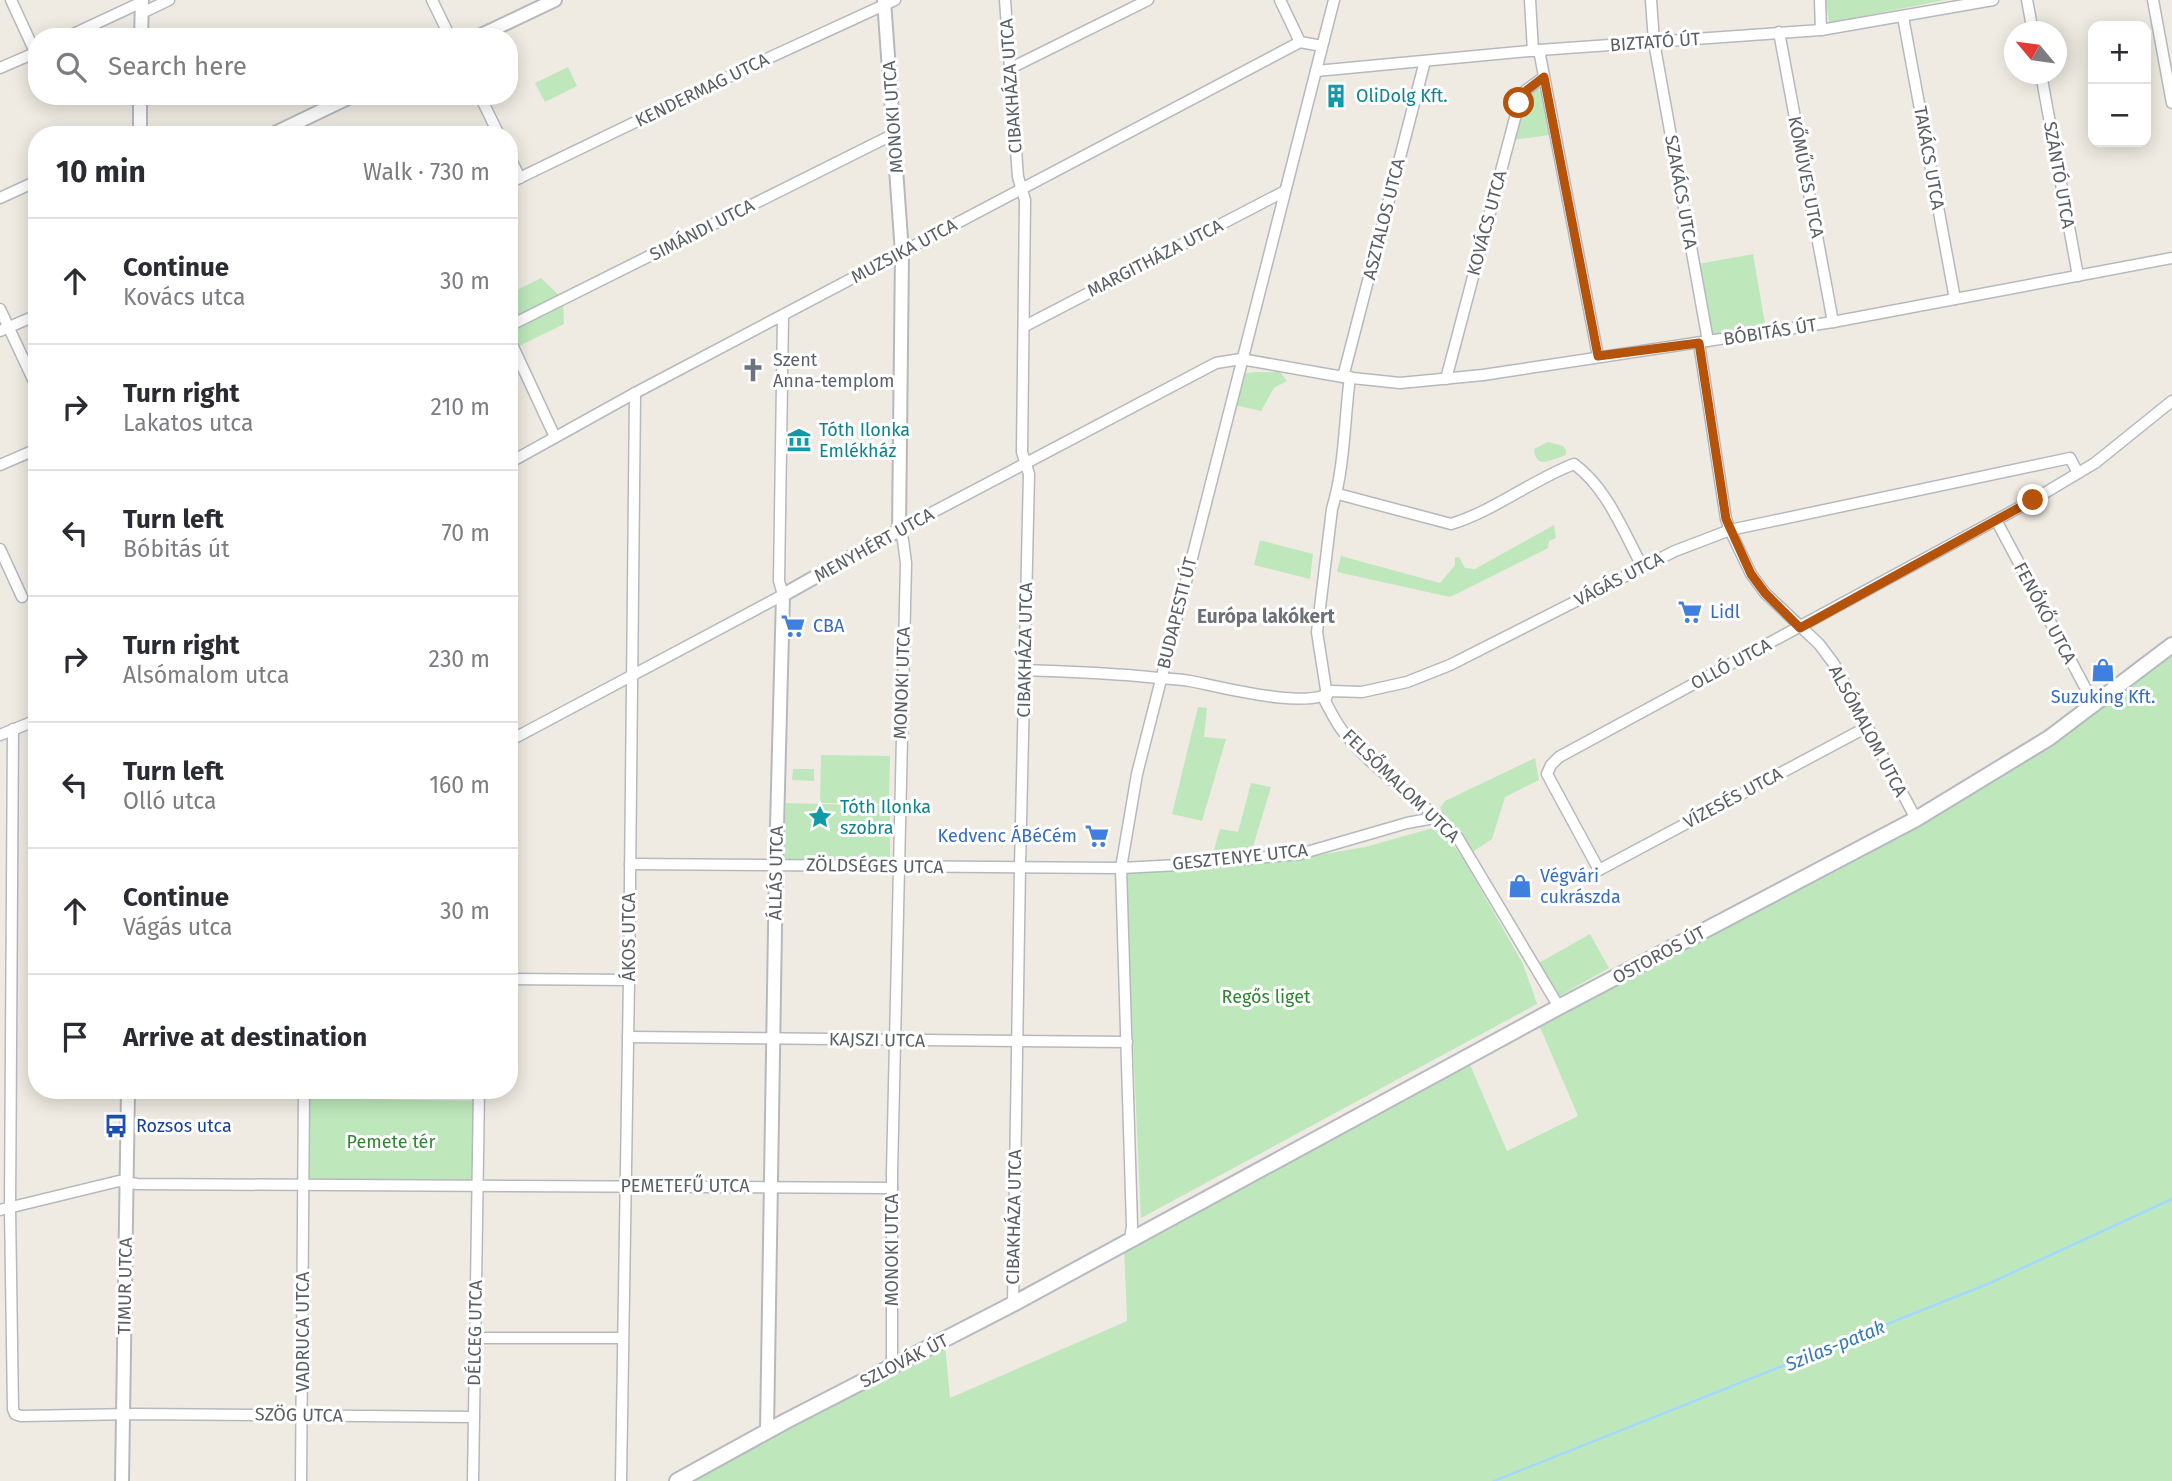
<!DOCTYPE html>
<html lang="en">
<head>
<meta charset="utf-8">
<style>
  body { margin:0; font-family:"Fira Sans",sans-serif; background:#f2f2f3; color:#2b2b33 }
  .controls { position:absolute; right:21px; top:21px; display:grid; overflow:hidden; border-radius:14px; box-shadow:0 4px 18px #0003 }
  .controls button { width:63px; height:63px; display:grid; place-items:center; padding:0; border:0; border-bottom:2px solid #e1e1e2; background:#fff; color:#2b2b33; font:35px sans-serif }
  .compass { position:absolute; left:2004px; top:21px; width:63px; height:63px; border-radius:50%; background:#fff; box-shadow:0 4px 18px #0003; rotate:299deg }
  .stop { position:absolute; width:21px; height:21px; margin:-16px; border:5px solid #b45309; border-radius:50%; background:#fff }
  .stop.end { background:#b45309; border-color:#fff; box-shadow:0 2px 7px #0008 }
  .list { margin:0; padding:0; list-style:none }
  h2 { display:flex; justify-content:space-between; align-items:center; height:91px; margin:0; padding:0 28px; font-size:30px }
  h2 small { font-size:23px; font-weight:400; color:#7c7c81 }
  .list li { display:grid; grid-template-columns:46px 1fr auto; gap:21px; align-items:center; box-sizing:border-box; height:126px; padding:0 28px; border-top:2px solid #e1e1e2 }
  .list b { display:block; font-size:26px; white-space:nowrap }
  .list p { margin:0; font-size:23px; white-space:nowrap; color:#7c7c81 }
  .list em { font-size:23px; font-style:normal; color:#7c7c81 }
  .icon { flex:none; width:38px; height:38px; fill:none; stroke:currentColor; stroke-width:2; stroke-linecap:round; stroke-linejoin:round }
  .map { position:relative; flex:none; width:2172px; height:1481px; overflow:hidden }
  .search { position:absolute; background:#fff; box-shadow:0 4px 18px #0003; left:28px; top:28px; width:490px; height:77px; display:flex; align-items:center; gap:18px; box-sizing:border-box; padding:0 24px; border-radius:28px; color:#7c7c81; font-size:26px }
  .panel { position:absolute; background:#fff; box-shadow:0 4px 18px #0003; left:28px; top:126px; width:490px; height:973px; border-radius:28px }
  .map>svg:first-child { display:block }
  .green { fill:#bee8bc }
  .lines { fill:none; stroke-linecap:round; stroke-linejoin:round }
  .stream { stroke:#a2d9ff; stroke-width:2.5 }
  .minor-casing { stroke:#b5b9be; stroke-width:13 }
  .tertiary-casing { stroke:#b5b9be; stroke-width:16 }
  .secondary-casing { stroke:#b6bac0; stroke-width:18 }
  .minor { stroke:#fff; stroke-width:10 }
  .tertiary { stroke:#fff; stroke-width:12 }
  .secondary { stroke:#fff; stroke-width:14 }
  .route { stroke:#b45309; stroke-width:9 }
  .labels { text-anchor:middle; stroke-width:6; stroke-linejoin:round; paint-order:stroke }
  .street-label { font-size:18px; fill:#5a5f64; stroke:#fff }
  .culture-label { font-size:18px; fill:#0d838f; stroke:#fff; text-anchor:start }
  .worship-label { font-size:18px; fill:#5b616d; stroke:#fff; text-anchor:start }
  .shop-label { font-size:18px; fill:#366cbe; stroke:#fff; text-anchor:start }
  .park-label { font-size:18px; fill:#2e8730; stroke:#fff }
  .transit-label { font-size:18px; fill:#164399; stroke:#fff; text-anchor:start }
  .neighbourhood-label { font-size:19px; font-weight:bold; fill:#6b7176; stroke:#fff }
  .water-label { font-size:19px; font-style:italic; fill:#377ab8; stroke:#fff }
</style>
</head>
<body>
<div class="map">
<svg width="2172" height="1481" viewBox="0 0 2172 1481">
  <rect width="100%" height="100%" fill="#efebe2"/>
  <g class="green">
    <polygon points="1826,0 1945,0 1829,23"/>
    <polygon points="568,67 577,86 545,102 535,83"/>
    <polygon points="1535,88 1543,92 1550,135 1513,140 1523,99"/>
    <polygon points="1753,254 1765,324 1711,335 1698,264"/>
    <polygon points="541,278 563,299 564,324 509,351 509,294"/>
    <polygon points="1255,372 1280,372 1287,381 1274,388 1261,411 1235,405 1242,374"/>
    <path d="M 1548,442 L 1563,446 L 1566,450 L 1566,455 C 1552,459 1536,471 1534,449 Z"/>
    <polygon points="1554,525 1556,538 1549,541 1548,548 1450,597 1337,572 1341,556 1440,583 1455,565 1455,558 1459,557 1465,568 1475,569"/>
    <polygon points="1260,540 1313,554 1310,579 1254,565"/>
    <polygon points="2172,650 2172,1481 686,1481 945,1344 950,1398 1127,1321 1124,1247 1468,1060 1507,1151 1578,1116 1539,1025 1918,823"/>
    <polygon points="1198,707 1207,708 1204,737 1226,739 1202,821 1172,814"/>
    <polygon points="821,755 890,756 889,804 820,803"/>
    <polygon points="1535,758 1539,780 1505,797 1492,839 1471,853 1440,808 1445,801"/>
    <polygon points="793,769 814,769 814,781 792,780"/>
    <polygon points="1251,783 1271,787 1252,850 1213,853 1220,829 1238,832"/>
    <polygon points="786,803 890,806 890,861 783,859"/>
    <polygon points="1440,826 1464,860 1523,964 1537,1004 1141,1218 1125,870 1301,858 1365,847"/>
    <polygon points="1590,934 1609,968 1556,998 1537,964"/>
    <polygon points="304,1098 479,1101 478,1186 303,1184"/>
  </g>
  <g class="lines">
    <polyline class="stream" points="1494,1481 1990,1283 2172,1199"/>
    <g class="minor-casing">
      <g id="minor">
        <polyline points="11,0 35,52"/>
        <polyline points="432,0 450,37"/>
        <polyline points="1005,0 1018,177 1025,200 1022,452 1029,474 1020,867 1013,1304"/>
        <polyline points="1280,0 1300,42 1322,46"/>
        <polyline points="1530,0 1533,51"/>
        <polyline points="1651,0 1654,42 1708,341"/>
        <polyline points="1820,0 1821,30"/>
        <polyline points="2027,0 2033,32"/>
        <polyline points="2153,0 2172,103"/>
        <polyline points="142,13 169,0"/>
        <polyline points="1903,17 1955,299"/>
        <polyline points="1779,32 1833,322"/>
        <polyline points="67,37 142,2"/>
        <polyline points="1539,50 1598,356"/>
        <polyline points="0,68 37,52"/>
        <polyline points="1011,68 1148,0"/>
        <polyline points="1316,71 1539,50 1821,30 1993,0"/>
        <polyline points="2041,74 2078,276"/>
        <polyline points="480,96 499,135"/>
        <polyline points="509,156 520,178"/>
        <polyline points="509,183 747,68 895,0"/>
        <polyline points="0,198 37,181"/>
        <polyline points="0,309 37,388"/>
        <polyline points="509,326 894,134"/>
        <polyline points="1025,326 1285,191"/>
        <polyline points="0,331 37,315"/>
        <polyline points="509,338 555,437"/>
        <polyline points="1699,343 1726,519 1730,530 1751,574 1765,593 1819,644 1834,664 1916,819"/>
        <polyline points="1343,377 1425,61"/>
        <path d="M 1350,377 C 1344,422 1345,466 1332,509 L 1317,632 L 1327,696 L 1325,701 C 1331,712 1337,725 1345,734 C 1377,774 1423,800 1458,838 L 1559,1007"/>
        <polyline points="1446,379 1519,103 1526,90 1544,77"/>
        <polyline points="509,463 635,393 1300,42"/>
        <polyline points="0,465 37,449"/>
        <path d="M 1338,494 L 1451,524 C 1494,511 1532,480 1574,464 C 1607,488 1623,531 1642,566"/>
        <polyline points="1996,520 2095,706"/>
        <polyline points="0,549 22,597"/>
        <path d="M 1025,670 C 1070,672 1114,673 1158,678 C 1169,679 1180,679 1190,681 C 1217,686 1311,711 1331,691 L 1362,692 L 1407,682 L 1450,665 L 1675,551 L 1730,530 L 2070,458 L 2078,473"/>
        <polyline points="1867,727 1599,870 1547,774 1551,765 1559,757 2033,500 2095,463 2172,401"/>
        <polyline points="13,729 10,1208 13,1409 15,1414 21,1416 134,1414 474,1417"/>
        <polyline points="0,735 37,720"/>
        <polyline points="509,741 783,595 779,581 783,316"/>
        <polyline points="630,864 1121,868 1179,865 1300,854 1407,823 1439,817"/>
        <polyline points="509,979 629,980"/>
        <polyline points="628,1037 1127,1042"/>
        <polyline points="0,1210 119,1181 137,1184 892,1188"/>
        <polyline points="1130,1240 1132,1226 1121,868 1137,774 1334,0"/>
        <polyline points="475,1338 622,1338"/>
        <polyline points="892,1367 892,1173 906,563 903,540 899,530 1216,363 1241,359 1343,377 1400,383 1483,375 1833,322 2172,258"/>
        <polyline points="301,1481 304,1090"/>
        <polyline points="473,1481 479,1090"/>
        <polyline points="621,1481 629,980 635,393"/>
      </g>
    </g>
    <g class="tertiary-casing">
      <g id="tertiary">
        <polyline points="141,37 142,0"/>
        <polyline points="477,37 555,0"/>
        <polyline points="140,135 140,96"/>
        <polyline points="271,135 352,96"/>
        <polyline points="767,1431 776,865 783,595 899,530 902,253 884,0"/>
        <polyline points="122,1481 128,1090"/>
      </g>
    </g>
    <g class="secondary-casing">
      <polyline id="secondary" points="677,1481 786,1421 1013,1304 1559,1007 1916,819 2049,738 2172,645"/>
    </g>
    <use href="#minor" class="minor"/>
    <use href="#tertiary" class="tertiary"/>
    <use href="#secondary" class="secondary"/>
  </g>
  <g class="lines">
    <polyline class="route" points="1519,103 1527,90 1544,77 1598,356 1699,343 1726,519 1751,574 1765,593 1800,628 2033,500"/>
  </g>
  <defs>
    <g id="building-bare" transform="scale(1.89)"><path d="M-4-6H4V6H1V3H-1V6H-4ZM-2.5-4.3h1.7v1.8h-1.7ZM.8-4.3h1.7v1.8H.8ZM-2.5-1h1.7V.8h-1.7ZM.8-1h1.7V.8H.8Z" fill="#0f9aa8" stroke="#fff" stroke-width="2.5" paint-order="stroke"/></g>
    <g id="church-bare" transform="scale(1.89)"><path d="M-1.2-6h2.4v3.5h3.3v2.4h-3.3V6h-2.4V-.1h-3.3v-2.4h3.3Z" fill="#6b7280" stroke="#fff" stroke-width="2.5" paint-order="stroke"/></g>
    <g id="museum-bare" transform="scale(1.89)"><path d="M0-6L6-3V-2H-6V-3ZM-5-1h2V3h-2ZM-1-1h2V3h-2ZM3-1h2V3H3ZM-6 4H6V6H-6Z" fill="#0f9aa8" stroke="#fff" stroke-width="2.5" paint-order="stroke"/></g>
    <g id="supermarket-bare" transform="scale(1.89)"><path d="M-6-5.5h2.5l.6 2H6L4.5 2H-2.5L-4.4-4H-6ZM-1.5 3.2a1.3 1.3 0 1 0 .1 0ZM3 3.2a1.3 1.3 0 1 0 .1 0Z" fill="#3f7fe0" stroke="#fff" stroke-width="2.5" paint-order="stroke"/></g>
    <g id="shop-bare" transform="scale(1.89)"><path d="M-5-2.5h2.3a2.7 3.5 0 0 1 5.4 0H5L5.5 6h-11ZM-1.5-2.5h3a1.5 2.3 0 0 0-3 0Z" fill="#3f7fe0" stroke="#fff" stroke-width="2.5" paint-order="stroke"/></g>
    <g id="sight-bare" transform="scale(1.89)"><path d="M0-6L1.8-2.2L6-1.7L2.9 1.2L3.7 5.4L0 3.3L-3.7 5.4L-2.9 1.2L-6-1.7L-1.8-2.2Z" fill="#0f9aa8" stroke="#fff" stroke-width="2.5" paint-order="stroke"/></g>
    <g id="bus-bare" transform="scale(1.89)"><path d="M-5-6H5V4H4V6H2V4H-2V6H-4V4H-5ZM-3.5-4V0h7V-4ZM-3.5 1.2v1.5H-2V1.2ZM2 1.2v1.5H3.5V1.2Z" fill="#1a4fb4" stroke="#fff" stroke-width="2.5" paint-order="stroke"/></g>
  </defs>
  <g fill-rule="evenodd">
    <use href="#building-bare" x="1336" y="96"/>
    <use href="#church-bare" x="753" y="370"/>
    <use href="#museum-bare" x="799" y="440"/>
    <use href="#supermarket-bare" x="1690" y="612"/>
    <use href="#supermarket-bare" x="793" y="626"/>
    <use href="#shop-bare" x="2103" y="670"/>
    <use href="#sight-bare" x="820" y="817"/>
    <use href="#supermarket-bare" x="1097" y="836"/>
    <use href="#shop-bare" x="1520" y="886"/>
    <use href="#bus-bare" x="116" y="1126"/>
  </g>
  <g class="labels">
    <g class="street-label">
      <text transform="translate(1655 42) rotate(-4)" y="6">BIZTATÓ ÚT</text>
      <text transform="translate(1011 86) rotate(-94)" y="6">CIBAKHÁZA UTCA</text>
      <text transform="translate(702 90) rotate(-26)" y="6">KENDERMAG UTCA</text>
      <text transform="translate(893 117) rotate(-94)" y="6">MONOKI UTCA</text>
      <text transform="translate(1929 158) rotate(80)" y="6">TAKÁCS UTCA</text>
      <text transform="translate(2059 175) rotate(80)" y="6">SZÁNTÓ UTCA</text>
      <text transform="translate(1806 177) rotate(79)" y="6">KŐMŰVES UTCA</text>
      <text transform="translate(1681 192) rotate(80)" y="6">SZAKÁCS UTCA</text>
      <text transform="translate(1384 219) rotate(-76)" y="6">ASZTALOS UTCA</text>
      <text transform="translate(1487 223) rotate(-75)" y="6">KOVÁCS UTCA</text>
      <text transform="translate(702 230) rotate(-27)" y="6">SIMÁNDI UTCA</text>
      <text transform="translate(904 251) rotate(-28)" y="6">MUZSIKA UTCA</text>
      <text transform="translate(1155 258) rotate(-27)" y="6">MARGITHÁZA UTCA</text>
      <text transform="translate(1770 332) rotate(-9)" y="6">BÓBITÁS ÚT</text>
      <text transform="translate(874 545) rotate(-29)" y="6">MENYHÉRT UTCA</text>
      <text transform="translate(1619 579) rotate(-27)" y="6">VÁGÁS UTCA</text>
      <text transform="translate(1177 613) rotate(-76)" y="6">BUDAPESTI ÚT</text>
      <text transform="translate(2045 613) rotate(62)" y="6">FENŐKŐ UTCA</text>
      <text transform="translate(1025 650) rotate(-89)" y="6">CIBAKHÁZA UTCA</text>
      <text transform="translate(1731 664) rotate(-28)" y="6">OLLÓ UTCA</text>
      <text transform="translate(902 683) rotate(-88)" y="6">MONOKI UTCA</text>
      <text transform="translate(1868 731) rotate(62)" y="6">ALSÓMALOM UTCA</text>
      <text transform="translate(1401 786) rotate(44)" y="6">FELSŐMALOM UTCA</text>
      <text transform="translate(1733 798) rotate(-28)" y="6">VÍZESÉS UTCA</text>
      <text transform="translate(1240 857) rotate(-6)" y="6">GESZTENYE UTCA</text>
      <text transform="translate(875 866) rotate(1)" y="6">ZÖLDSÉGES UTCA</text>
      <text transform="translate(776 873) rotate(-89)" y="6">ÁLLÁS UTCA</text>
      <text transform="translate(629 937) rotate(-90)" y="6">ÁKOS UTCA</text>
      <text transform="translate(1659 955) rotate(-28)" y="6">OSTOROS ÚT</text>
      <text transform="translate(877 1040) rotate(1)" y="6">KAJSZI UTCA</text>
      <text x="685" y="1192">PEMETEFŰ UTCA</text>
      <text transform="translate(1014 1217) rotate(-89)" y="6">CIBAKHÁZA UTCA</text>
      <text transform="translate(892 1250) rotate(-90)" y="6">MONOKI UTCA</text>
      <text transform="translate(125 1286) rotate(-89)" y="6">TIMUR UTCA</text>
      <text transform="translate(303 1332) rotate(-90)" y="6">VADRUCA UTCA</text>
      <text transform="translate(475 1333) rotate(-89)" y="6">DÉLCEG UTCA</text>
      <text transform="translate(904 1361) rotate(-27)" y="6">SZLOVÁK ÚT</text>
      <text transform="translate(299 1415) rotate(1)" y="6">SZÖG UTCA</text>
    </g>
    <g class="culture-label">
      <text x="1356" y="102">OliDolg Kft.</text>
      <text x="819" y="436">Tóth Ilonka<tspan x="819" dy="21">Emlékház</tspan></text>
      <text x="840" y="813">Tóth Ilonka<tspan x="840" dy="21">szobra</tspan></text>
    </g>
    <g class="worship-label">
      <text x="773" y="366">Szent<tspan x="773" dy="21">Anna-templom</tspan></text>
    </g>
    <g class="shop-label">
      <text x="1710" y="618">Lidl</text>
      <text x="813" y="632">CBA</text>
      <text x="2103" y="703" text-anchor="middle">Suzuking Kft.</text>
      <text x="1077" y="842" text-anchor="end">Kedvenc ÁBéCém</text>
      <text x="1540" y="882">Végvári<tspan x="1540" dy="21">cukrászda</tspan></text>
    </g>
    <g class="park-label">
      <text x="1266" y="1003">Regős liget</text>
      <text x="391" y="1148">Pemete tér</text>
    </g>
    <g class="transit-label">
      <text x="136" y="1132">Rozsos utca</text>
    </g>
    <g class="neighbourhood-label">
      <text x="1266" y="623">Európa lakókert</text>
    </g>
    <g class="water-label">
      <text transform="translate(1835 1345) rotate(-22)" y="7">Szilas-patak</text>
    </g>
  </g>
</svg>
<div class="controls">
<button>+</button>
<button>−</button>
</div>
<svg class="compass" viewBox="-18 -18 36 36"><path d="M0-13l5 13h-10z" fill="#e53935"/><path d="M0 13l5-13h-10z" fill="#7c7c81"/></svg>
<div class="stop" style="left:1519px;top:103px"></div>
<div class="stop end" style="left:2033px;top:500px"></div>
<div class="search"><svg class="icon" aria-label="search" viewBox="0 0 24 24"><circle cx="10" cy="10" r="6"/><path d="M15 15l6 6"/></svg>Search here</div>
<section class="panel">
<h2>10 min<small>Walk · 730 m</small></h2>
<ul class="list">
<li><svg class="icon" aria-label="ahead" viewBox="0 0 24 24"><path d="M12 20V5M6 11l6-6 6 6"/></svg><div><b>Continue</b><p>Kovács utca</p></div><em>30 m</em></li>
<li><svg class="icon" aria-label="right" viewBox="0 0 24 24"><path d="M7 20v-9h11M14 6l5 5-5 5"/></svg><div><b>Turn right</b><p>Lakatos utca</p></div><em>210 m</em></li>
<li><svg class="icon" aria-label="left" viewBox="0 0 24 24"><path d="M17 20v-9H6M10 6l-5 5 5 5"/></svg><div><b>Turn left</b><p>Bóbitás út</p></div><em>70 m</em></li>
<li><svg class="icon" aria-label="right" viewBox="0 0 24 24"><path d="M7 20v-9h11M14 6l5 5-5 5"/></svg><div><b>Turn right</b><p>Alsómalom utca</p></div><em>230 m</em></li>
<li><svg class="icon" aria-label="left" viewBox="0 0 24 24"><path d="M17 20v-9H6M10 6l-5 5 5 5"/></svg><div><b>Turn left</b><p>Olló utca</p></div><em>160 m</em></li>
<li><svg class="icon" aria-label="ahead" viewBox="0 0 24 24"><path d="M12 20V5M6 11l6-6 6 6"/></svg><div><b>Continue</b><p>Vágás utca</p></div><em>30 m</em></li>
<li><svg class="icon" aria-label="arrive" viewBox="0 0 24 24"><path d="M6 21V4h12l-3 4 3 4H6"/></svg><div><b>Arrive at destination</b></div></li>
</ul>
</section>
</div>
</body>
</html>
